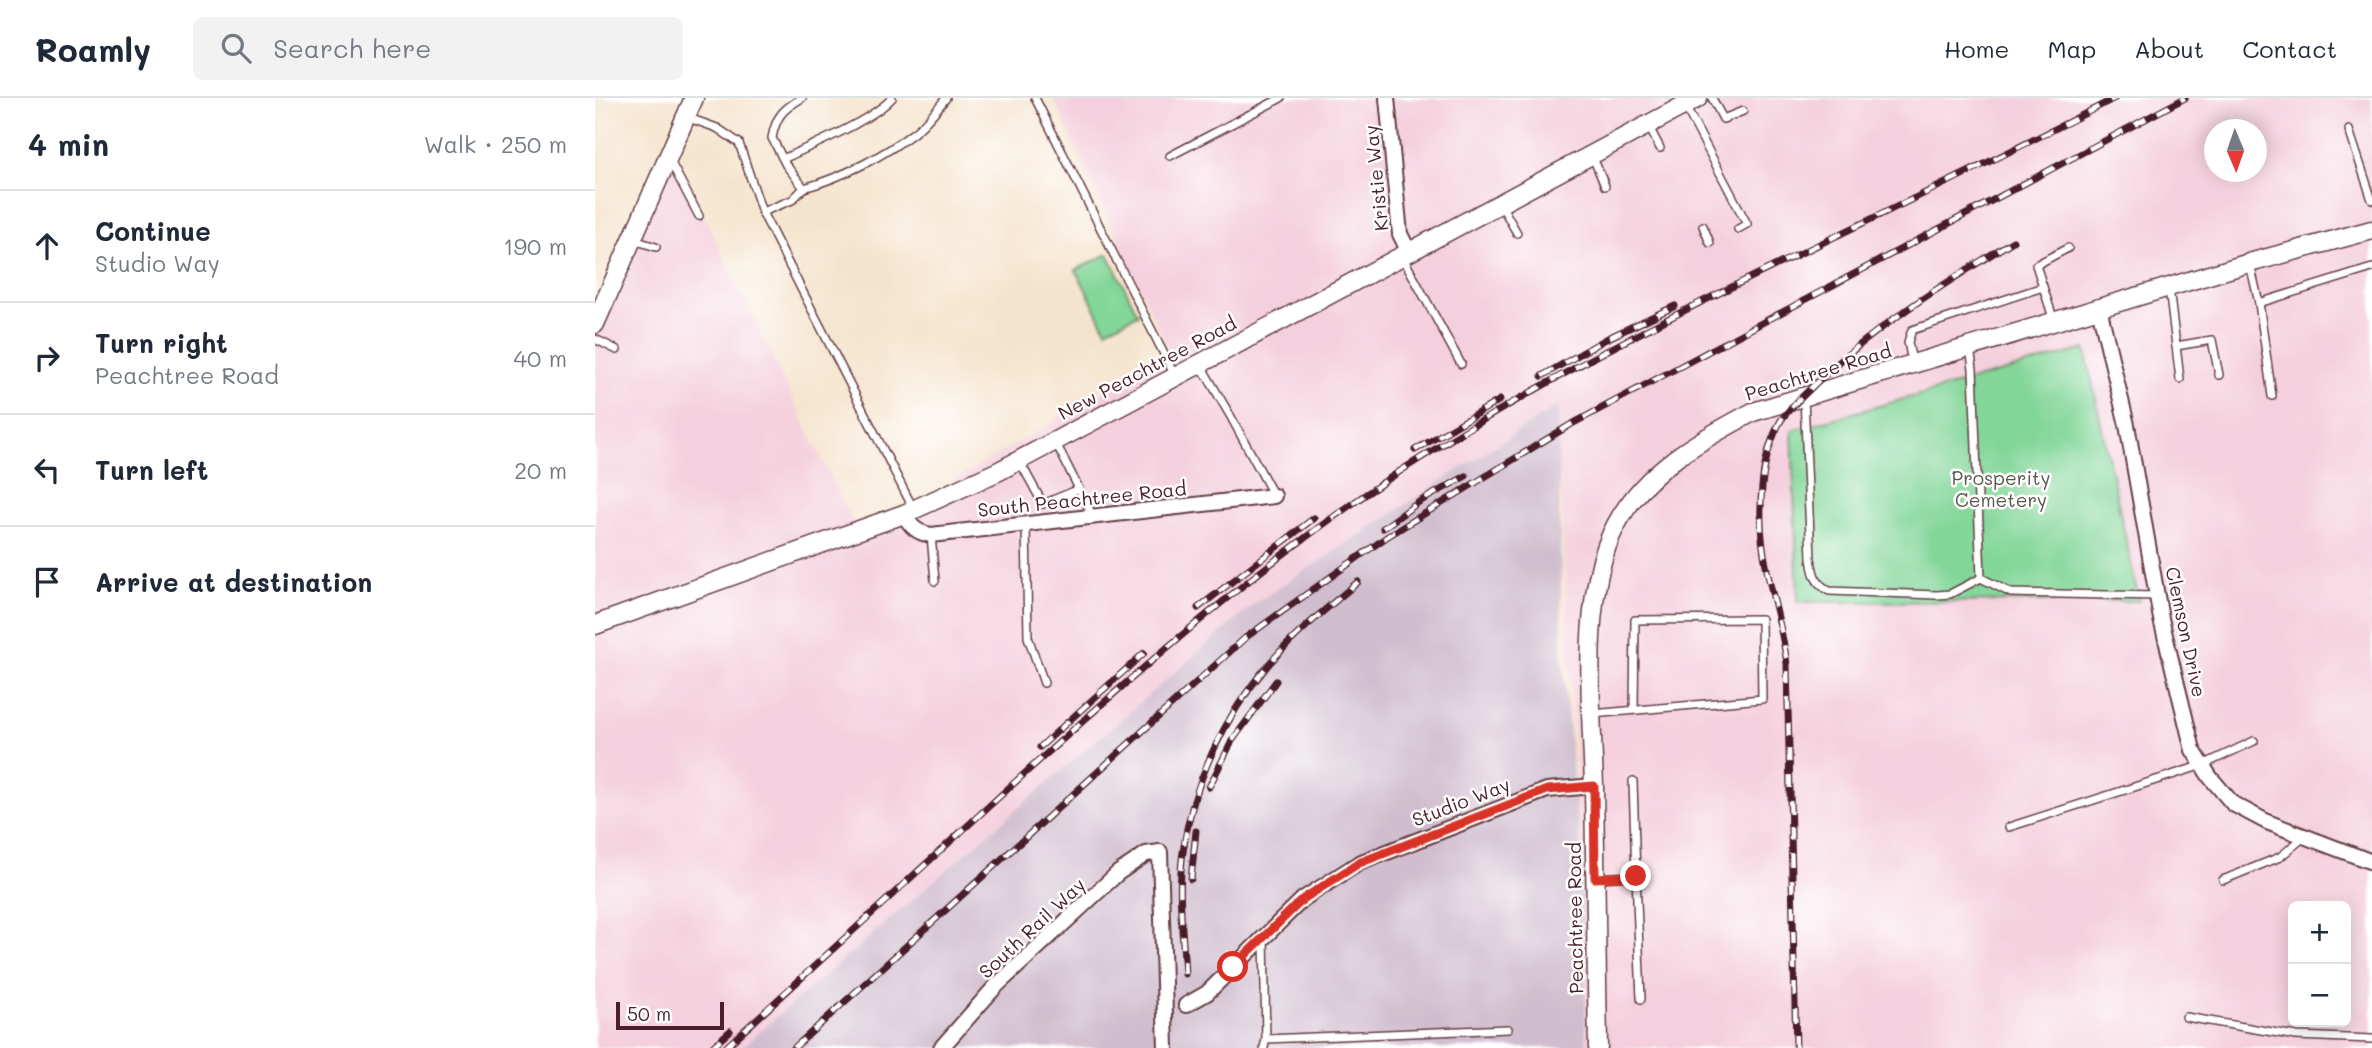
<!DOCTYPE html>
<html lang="en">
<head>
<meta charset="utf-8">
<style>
  body { margin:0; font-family:Mali,sans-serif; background:#f2f2f3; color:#1f2937 }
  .controls { position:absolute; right:21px; bottom:21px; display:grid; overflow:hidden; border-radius:10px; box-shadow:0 4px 18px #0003 }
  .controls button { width:63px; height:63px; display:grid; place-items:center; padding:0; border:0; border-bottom:2px solid #e0e1e3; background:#fff; color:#1f2937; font:35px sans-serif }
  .compass { position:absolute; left:1609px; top:21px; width:63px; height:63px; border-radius:50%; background:#fff; box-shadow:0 4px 18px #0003; rotate:178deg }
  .scale { position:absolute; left:21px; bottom:18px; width:108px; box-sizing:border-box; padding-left:7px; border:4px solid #4a1f2b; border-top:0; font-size:19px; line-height:24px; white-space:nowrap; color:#4a1f2b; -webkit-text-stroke:5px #fff; paint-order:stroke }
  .stop { position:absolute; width:21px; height:21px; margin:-16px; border:5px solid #d93025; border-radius:50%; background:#fff }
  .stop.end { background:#d93025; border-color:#fff; box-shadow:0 2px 7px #0008 }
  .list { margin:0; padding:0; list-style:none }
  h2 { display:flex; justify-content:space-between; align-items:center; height:91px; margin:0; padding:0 28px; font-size:30px }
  h2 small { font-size:23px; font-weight:400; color:#747a83 }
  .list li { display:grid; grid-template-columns:46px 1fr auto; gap:21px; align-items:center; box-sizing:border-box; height:112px; padding:0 28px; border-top:2px solid #e0e1e3 }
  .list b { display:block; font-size:26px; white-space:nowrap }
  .list p { margin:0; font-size:23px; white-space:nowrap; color:#747a83 }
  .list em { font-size:23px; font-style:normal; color:#747a83 }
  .icon { flex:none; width:38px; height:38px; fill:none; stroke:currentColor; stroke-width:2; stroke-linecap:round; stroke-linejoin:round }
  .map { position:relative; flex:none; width:1777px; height:950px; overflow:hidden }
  header { display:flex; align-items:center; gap:42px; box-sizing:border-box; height:98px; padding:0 35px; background:#fff; border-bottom:2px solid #e0e1e3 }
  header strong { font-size:33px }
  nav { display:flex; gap:38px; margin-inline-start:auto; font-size:24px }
  .search { width:490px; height:63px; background:#f2f2f3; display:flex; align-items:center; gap:18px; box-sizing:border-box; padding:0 24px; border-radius:10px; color:#747a83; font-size:26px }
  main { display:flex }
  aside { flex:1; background:#fff }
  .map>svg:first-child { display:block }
  .built { fill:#f4cfdd; fill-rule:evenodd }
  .industrial { fill:#d0bdcd }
  .green { fill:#82d698; stroke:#667a62; stroke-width:2 }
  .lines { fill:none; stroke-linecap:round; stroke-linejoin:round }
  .service-casing { stroke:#643d43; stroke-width:10 }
  .minor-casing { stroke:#643d43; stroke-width:18 }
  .tertiary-casing { stroke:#643d43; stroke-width:21 }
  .service { stroke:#fff; stroke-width:7 }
  .minor { stroke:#fff; stroke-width:14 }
  .tertiary { stroke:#fff; stroke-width:18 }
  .rail-casing { stroke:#4a1f2b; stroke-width:7 }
  .rail { stroke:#fff; stroke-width:4.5; stroke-dasharray:13; stroke-linecap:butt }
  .route { stroke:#d93025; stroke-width:9 }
  .labels { text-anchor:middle; stroke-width:5; stroke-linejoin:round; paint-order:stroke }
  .street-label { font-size:19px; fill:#4a1f2b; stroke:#fff }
  .park-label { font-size:19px; fill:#5b564c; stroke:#fff }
</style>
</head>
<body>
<header>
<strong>Roamly</strong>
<div class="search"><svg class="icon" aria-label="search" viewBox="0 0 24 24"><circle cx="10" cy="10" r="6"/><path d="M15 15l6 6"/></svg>Search here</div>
<nav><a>Home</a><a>Map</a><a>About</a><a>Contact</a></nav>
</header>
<main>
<aside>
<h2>4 min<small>Walk · 250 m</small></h2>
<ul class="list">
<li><svg class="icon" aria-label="ahead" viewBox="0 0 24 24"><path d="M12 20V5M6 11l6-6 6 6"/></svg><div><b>Continue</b><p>Studio Way</p></div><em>190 m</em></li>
<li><svg class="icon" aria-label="right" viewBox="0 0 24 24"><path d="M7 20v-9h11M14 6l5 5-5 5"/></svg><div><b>Turn right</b><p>Peachtree Road</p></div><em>40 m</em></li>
<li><svg class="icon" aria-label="left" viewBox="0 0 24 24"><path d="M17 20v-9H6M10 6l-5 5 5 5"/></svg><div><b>Turn left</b></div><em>20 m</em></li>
<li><svg class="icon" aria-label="arrive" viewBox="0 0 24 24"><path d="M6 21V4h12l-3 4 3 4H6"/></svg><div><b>Arrive at destination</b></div></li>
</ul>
</aside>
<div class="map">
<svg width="1777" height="950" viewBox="0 0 1777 950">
  <rect width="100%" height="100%" fill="#fff"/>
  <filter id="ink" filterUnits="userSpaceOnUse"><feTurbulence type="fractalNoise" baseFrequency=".0143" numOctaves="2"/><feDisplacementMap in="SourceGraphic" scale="14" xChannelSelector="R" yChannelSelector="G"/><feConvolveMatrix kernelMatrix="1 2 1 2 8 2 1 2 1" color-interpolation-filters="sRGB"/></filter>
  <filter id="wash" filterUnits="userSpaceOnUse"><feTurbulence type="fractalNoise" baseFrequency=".00686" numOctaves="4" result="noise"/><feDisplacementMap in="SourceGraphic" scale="28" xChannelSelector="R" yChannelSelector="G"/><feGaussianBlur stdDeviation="1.57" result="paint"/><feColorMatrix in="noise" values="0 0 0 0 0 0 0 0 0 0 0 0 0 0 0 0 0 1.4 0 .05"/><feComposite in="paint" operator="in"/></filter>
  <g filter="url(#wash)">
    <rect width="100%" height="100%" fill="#f5e4cd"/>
    <path class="built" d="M 458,0 L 1777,0 L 1777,950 L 991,950 L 987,772 L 974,557 L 962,307 L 659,506 L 146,950 L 0,950 L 0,216 L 77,52 L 264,438 L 575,255 ZM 1619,32 L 1661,32 L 1661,74 L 1619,74 ZM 1698,808 L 1751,808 L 1751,924 L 1698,924 Z"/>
    <polygon class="industrial" points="963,307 967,556 987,772 991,950 146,950 659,506"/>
    <g class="green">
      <polygon points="513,156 543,216 511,232 481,172"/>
      <polygon points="1490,251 1544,503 1203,504 1197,332"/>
    </g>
  </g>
  <g filter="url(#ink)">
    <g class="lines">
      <g class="service-casing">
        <g id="service">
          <path d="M 207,0 C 188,11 181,18 177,40 L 191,67 L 209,90 C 248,79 289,58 321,33 C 332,24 342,11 351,0"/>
          <polyline points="440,0 580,278"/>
          <polyline points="1117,0 1128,21 1148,13"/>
          <polyline points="1090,8 1152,126 1143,131"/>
          <polyline points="91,19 122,30 144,45 167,114 318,410"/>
          <polyline points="1053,27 1065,50"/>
          <polyline points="1754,32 1777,102"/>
          <polyline points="997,57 1010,88"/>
          <polyline points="575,58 686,0"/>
          <path d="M 188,61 C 217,47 276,23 297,0"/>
          <polyline points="75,63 104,118"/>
          <polyline points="905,105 922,135"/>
          <polyline points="167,114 197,102 209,90"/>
          <polyline points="1108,128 1115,145"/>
          <polyline points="39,142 61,149"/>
          <polyline points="807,158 866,266"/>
          <polyline points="1655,166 1664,205 1677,298"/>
          <polyline points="1574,190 1585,281"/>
          <polyline points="1664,205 1777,170"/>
          <polyline points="1459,223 1441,167 1473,150"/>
          <polyline points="0,241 22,252"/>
          <polyline points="1581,248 1617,242 1624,277"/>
          <polyline points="1375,250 1378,271 1386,480 1416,495 1562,498"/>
          <polyline points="1317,264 1313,244 1317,232 1448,189"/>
          <polyline points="605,266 636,319 679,398"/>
          <path d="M 1209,300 L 1216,460 C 1218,476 1220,485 1234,493 L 1342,497 L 1355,496 L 1386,480"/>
          <polyline points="461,345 498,419"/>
          <polyline points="425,364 448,406 484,391"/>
          <polyline points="431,428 433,539 449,585"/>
          <polyline points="336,437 340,483"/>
          <polyline points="997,616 1167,601 1166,521 1040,522 1039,611"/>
          <polyline points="1414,729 1608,667 1659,643"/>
          <polyline points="1041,778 1046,901"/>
          <polyline points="1000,780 1041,778 1038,683"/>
          <polyline points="1628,782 1685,759 1709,739"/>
          <polyline points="669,839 671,941"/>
          <polyline points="1591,919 1701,938 1777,941"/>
          <polyline points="669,950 671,941 913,931"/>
        </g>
      </g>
      <g class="minor-casing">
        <g id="minor">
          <polyline points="792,0 805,136 814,154"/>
          <polyline points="1504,210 1532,327 1566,521 1598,652 1615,679 1638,706 1672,724 1777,764"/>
          <path d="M 309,416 C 315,428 322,435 336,437 L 679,398"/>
          <polyline points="591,907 612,895 708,801 764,765 952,692 999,688"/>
          <polyline points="346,950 400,889 523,775 551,756 565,754 571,950"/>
        </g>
      </g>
      <g class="tertiary-casing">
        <g id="tertiary">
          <polyline points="0,226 99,0"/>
          <polyline points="0,527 309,416 404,373 1103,0"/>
          <path d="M 1003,950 C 1001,863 1001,776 999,689 C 997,612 984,497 1021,427 C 1050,372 1105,342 1158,314 L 1654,165 L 1777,132"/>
        </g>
      </g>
      <use href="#service" class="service"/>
      <use href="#minor" class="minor"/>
      <use href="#tertiary" class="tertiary"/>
      <g class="rail-casing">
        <g id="rail">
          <polyline points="947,278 1011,241 1080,208"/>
          <polyline points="820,352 905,302"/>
          <polyline points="788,430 824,404 871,378"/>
          <polyline points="603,510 719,420"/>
          <polyline points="445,649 549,555"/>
          <polyline points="614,689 637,643 681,583"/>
          <polyline points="596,781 601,733"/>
          <path d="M 590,876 C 588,836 582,794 588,754 C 597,686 629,619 673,567 C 700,536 732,510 763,484"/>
          <polyline points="116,950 135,933"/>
          <path d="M 130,950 C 213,873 298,797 381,720 C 517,595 655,471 810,370 C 1034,225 1284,124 1520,0"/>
          <polyline points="199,950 650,540 793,438 975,327 1590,0"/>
          <path d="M 1201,950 L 1192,566 C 1186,518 1167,472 1166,424 C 1165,392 1169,355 1184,326 C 1190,314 1203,303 1212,294 C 1271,234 1347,187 1418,143"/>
        </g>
      </g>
      <use href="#rail" class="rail"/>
    </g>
  </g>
  <g class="lines" filter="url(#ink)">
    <polyline class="route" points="638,869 708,801 764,765 952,692 999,688 1000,780 1041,778"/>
  </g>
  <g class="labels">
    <g class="street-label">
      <text transform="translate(781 80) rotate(-96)" y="7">Kristie Way</text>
      <text transform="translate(552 270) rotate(-28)" y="7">New Peachtree Road</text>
      <text transform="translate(1223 274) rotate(-17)" y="7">Peachtree Road</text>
      <text transform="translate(487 401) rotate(-6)" y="7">South Peachtree Road</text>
      <text transform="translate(1591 534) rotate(78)" y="7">Clemson Drive</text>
      <text transform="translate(866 704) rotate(-21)" y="7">Studio Way</text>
      <text transform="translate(980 820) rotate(-91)" y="7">Peachtree Road</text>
      <text transform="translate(437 830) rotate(-43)" y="7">South Rail Way</text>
    </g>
    <g class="park-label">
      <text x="1406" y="387">Prosperity<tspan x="1406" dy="22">Cemetery</tspan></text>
    </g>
  </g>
</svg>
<div class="controls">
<button>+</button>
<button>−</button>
</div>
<svg class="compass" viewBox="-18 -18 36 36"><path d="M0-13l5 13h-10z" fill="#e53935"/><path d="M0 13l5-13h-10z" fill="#747a83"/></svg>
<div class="scale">50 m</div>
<div class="stop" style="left:638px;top:869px"></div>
<div class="stop end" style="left:1041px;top:778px"></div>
</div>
</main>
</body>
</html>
